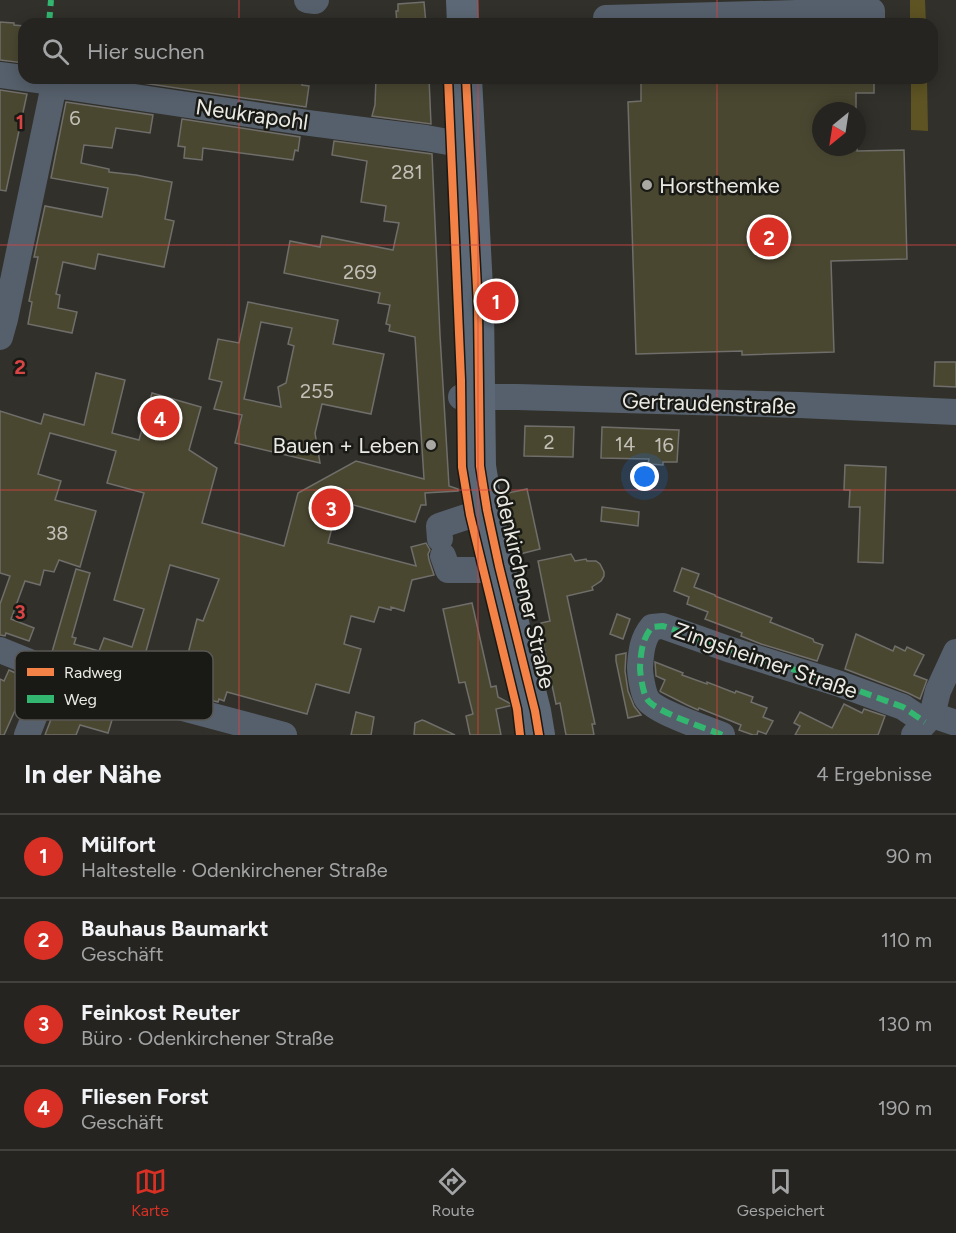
<!DOCTYPE html>
<html lang="de">
<head>
<meta charset="utf-8">
<style>
  body { margin:0; font-family:Figtree,sans-serif; background:#31302d; color:#f1f3f6 }
  .compass { position:absolute; left:812px; top:102px; width:54px; height:54px; border-radius:50%; background:#252420; box-shadow:0 3px 15px #0003; rotate:210deg }
  .you { position:absolute; left:645px; top:477px; width:21px; height:21px; margin:-15px; border:4px solid #fff; border-radius:50%; background:#1a73e8; box-shadow:0 0 0 9px #1a73e833 }
  .badge { display:grid; place-items:center; width:39px; height:39px; border-radius:50%; background:#d93025; color:#fff; font-size:20px; font-weight:700 }
  .pin { position:absolute; translate:-50% -50%; border:3px solid #fff; box-shadow:0 2px 6px #0006 }
  .list { margin:0; padding:0; list-style:none }
  h2 { display:flex; justify-content:space-between; align-items:center; height:78px; margin:0; padding:0 24px; font-size:26px }
  h2 small { font-size:20px; font-weight:400; color:#a3a4a5 }
  .list li { display:grid; grid-template-columns:39px 1fr auto; gap:18px; align-items:center; box-sizing:border-box; height:84px; padding:0 24px; border-top:2px solid #42413e }
  .list b { display:block; font-size:22px; white-space:nowrap }
  .list p { margin:0; font-size:20px; white-space:nowrap; color:#a3a4a5 }
  .list em { font-size:20px; font-style:normal; color:#a3a4a5 }
  .icon { flex:none; width:33px; height:33px; fill:none; stroke:currentColor; stroke-width:2; stroke-linecap:round; stroke-linejoin:round }
  .map { position:relative; flex:none; width:956px; height:735px; overflow:hidden }
  .search { position:absolute; background:#252420; box-shadow:0 3px 15px #0003; left:18px; right:18px; top:18px; height:66px; display:flex; align-items:center; gap:15px; box-sizing:border-box; padding:0 21px; border-radius:18px; color:#a3a4a5; font-size:22px }
  .sheet { height:414px; background:#252420 }
  nav { display:flex; justify-content:space-around; align-items:center; box-sizing:border-box; height:84px; border-top:2px solid #42413e; background:#252420; font-size:16px; color:#a3a4a5 }
  nav a { display:grid; justify-items:center; gap:3px }
  nav .on { color:#d93025 }
  .map>svg:first-child { display:block }
  .green { fill:#5d5323 }
  .building { fill:#4a4731; stroke:#6f6e6a; stroke-width:1.5; fill-rule:evenodd }
  .lines { fill:none; stroke-linecap:round; stroke-linejoin:round }
  .minor { stroke:#56606c; stroke-width:26 }
  .major { stroke:#5c6875; stroke-width:32 }
  .quiet { stroke:#33b770; stroke-width:6; stroke-dasharray:12 6; stroke-linecap:butt }
  .cycleway-casing { stroke:#191915; stroke-width:11 }
  .cycleway { stroke:#f48246; stroke-width:8 }
  .grid { fill:none; stroke:#d94544; stroke-width:1.5; stroke-opacity:0.55 }
  .poi-dot { fill:#a9a8a3; stroke:#191915; stroke-width:2 }
  .labels { text-anchor:middle; stroke-width:5; stroke-linejoin:round; paint-order:stroke }
  .number-label { font-size:20px; fill:#c2c0b7 }
  .street-label { font-size:22px; fill:#eae9e4; stroke:#191915 }
  .poi-label { font-size:22px; fill:#eae9e4; stroke:#191915; text-anchor:start }
  .key { fill:#191915; stroke:#585753; stroke-width:1.5 }
  .key-label { font-size:16px; fill:#eae9e4 }
  .grid-label { font-size:20px; text-anchor:middle; font-weight:bold; fill:#d94544; stroke:#191915; stroke-width:5; stroke-linejoin:round; paint-order:stroke }
</style>
</head>
<body>
<div class="map">
<svg width="956" height="735" viewBox="0 0 956 735">
  <rect width="100%" height="100%" fill="#31302b"/>
  <g class="green">
    <polygon points="910,0 925,0 926,24 910,24"/>
    <polygon points="911,78 927,78 928,131 911,130"/>
  </g>
  <g class="building">
    <polygon points="424,2 426,24 397,24 396,11 398,11 398,4"/>
    <polygon points="0,22 14,23 14,25 24,26 24,63 0,60"/>
    <polygon points="109,78 303,78 302,85 309,86 306,107"/>
    <polygon points="376,78 429,78 431,124 372,116 375,105"/>
    <polygon points="641,78 874,78 874,93 856,93 856,111 821,111 821,147 857,147 857,151 904,150 907,259 831,261 834,352 742,355 742,351 636,354 628,102 641,101"/>
    <polygon points="0,90 27,94 6,191 0,190"/>
    <polygon points="66,102 153,115 150,133 116,128 112,148 84,145 81,163 109,169 109,172 136,175 172,182 165,219 174,221 164,267 98,254 95,269 63,262 56,294 60,295 58,308 77,312 72,333 28,324 32,302 29,301 38,257 34,257 45,206 102,217 108,188 51,178"/>
    <polygon points="182,119 300,137 298,151 295,150 293,160 203,148 202,160 184,158 185,147 178,146"/>
    <polygon points="334,141 432,154 440,335 449,486 458,489 458,491 425,493 426,505 421,505 415,522 339,501 328,543 416,566 411,547 426,543 430,550 428,554 429,560 434,575 412,580 404,611 391,607 391,610 379,607 374,622 351,616 344,644 361,649 349,693 316,684 307,714 227,692 224,701 219,699 218,702 163,687 169,665 184,669 197,619 203,621 219,579 170,565 138,680 94,666 95,665 52,652 76,569 90,573 72,637 76,638 74,644 99,651 104,638 132,647 144,609 114,600 144,493 107,483 116,451 50,433 38,474 61,481 55,500 96,511 80,567 59,560 54,572 44,570 40,585 25,581 11,619 34,628 29,641 6,633 5,636 0,635 0,604 10,576 0,573 0,411 41,424 44,414 84,425 96,373 125,380 112,433 139,440 152,393 201,407 189,450 217,468 202,523 284,546 298,493 356,461 424,479 415,337 389,331 390,325 386,324 390,305 378,303 380,293 284,273 290,241 320,247 322,236 393,250 399,223 384,221 386,206 361,202 367,161 332,155"/>
    <path d="M 248,302 L 338,320 L 333,344 L 384,354 L 371,414 L 322,404 L 315,433 L 320,463 L 235,443 L 242,415 L 214,409 L 222,382 L 209,379 L 218,339 L 239,343 ZM 261,322 L 292,328 L 288,344 L 294,346 L 286,383 L 278,387 L 281,407 L 244,399 Z"/>
    <polygon points="935,362 956,362 956,387 934,386"/>
    <polygon points="525,426 574,427 573,457 524,456"/>
    <polygon points="602,427 679,430 677,462 663,462 663,465 648,464 649,459 601,458"/>
    <polygon points="845,465 886,467 883,563 858,562 860,507 849,507 850,490 844,490"/>
    <polygon points="527,489 540,549 516,555 503,494"/>
    <polygon points="602,507 639,512 638,526 601,521"/>
    <polygon points="571,554 575,561 586,559 587,561 596,561 600,564 604,572 604,576 601,581 592,587 593,590 567,596 595,724 592,724 594,735 566,735 560,703 556,704 541,633 543,632 541,623 550,621 538,561"/>
    <polygon points="682,568 699,574 694,587 715,595 715,596 772,618 770,622 813,639 814,642 823,645 817,661 761,644 741,636 742,633 705,619 708,612 687,604 689,597 674,591"/>
    <polygon points="472,603 491,687 496,686 498,697 513,705 496,709 501,735 470,735 466,716 473,714 465,682 459,683 443,609"/>
    <polygon points="617,614 630,619 623,639 610,634"/>
    <polygon points="856,634 893,651 895,646 905,651 907,647 924,655 914,675 927,680 920,699 908,693 845,669"/>
    <polygon points="626,653 625,671 628,691 634,706 641,715 628,718 616,661 616,655"/>
    <polygon points="655,662 683,673 682,675 707,684 707,682 735,693 736,691 753,697 751,702 767,708 763,717 773,721 766,734 758,731 757,735 753,735 739,730 741,725 699,708 698,710 687,705 661,692 660,691 665,680 656,676"/>
    <polygon points="9,670 29,679 4,735 0,735 0,679 4,681"/>
    <polygon points="58,701 112,720 108,733 80,725 76,735 45,735"/>
    <polygon points="844,704 862,713 864,709 885,716 878,735 795,735 800,726 794,723 800,712 832,728"/>
    <polygon points="356,712 374,717 371,735 351,735"/>
    <polygon points="422,720 425,721 455,735 414,735 415,723"/>
  </g>
  <g class="lines">
    <g class="minor">
      <polyline points="307,0 315,1 316,0"/>
      <polyline points="606,18 872,11 872,24"/>
      <polyline points="0,75 45,81 54,85 309,123 426,138 470,146"/>
      <polyline points="0,337 5,319 54,85"/>
      <polyline points="461,397 517,397 799,405 956,412"/>
      <polyline points="440,539 439,526 487,510"/>
      <polyline points="443,556 448,570 483,570 499,566"/>
      <polyline points="0,650 52,671 145,698 284,735"/>
      <polyline points="932,715 956,723"/>
      <polyline points="27,735 52,671"/>
      <path d="M 722,735 C 706,728 655,712 647,699 C 643,693 640,674 640,667 C 641,652 642,639 652,627 L 663,626 L 728,649 L 840,684 L 903,707 L 925,722"/>
      <polyline points="914,735 932,715 938,691 956,652"/>
    </g>
    <g class="major">
      <polyline points="462,0 463,24"/>
      <polyline points="466,78 478,307 480,466 487,510 499,566 535,711 539,735"/>
    </g>
    <g class="quiet">
      <polyline points="49,24 51,0"/>
      <polyline points="45,81 45,78"/>
      <path d="M 722,735 C 706,728 655,712 647,699 C 643,693 640,674 640,667 C 641,652 642,639 652,627 L 663,626 L 728,649 L 840,684 L 903,707 L 925,722"/>
    </g>
    <g class="cycleway-casing">
      <g id="cycleway">
        <polyline points="448,78 461,380 462,467 470,515 517,709 520,735"/>
        <polyline points="466,78 478,307 480,466 487,510 499,566 535,711 539,735"/>
      </g>
    </g>
    <use href="#cycleway" class="cycleway"/>
  </g>
  <path class="grid" d="M 239,0 L 239,24M 478,0 L 478,24M 717,0 L 717,24M 239,78 L 239,735M 478,78 L 478,735M 717,78 L 717,735M 0,245 L 956,245M 0,490 L 956,490"/>
  <g class="poi-dot">
    <circle cx="647" cy="185" r="6"/>
    <circle cx="431" cy="445" r="6"/>
  </g>
  <g class="labels">
    <g class="number-label">
      <text x="75" y="125">6</text>
      <text x="407" y="179">281</text>
      <text x="360" y="279">269</text>
      <text x="317" y="398">255</text>
      <text x="549" y="449">2</text>
      <text x="625" y="451">14</text>
      <text x="664" y="452">16</text>
      <text x="57" y="540">38</text>
    </g>
    <g class="street-label">
      <text transform="translate(252 114) rotate(8)" y="8">Neukrapohl</text>
      <text transform="translate(709 403) rotate(2)" y="8">Gertraudenstraße</text>
      <text transform="translate(524 583) rotate(77)" y="8">Odenkirchener Straße</text>
      <text transform="translate(766 660) rotate(19)" y="8">Zingsheimer Straße</text>
    </g>
    <g class="poi-label">
      <text x="659" y="193">Horsthemke</text>
      <text x="419" y="453" text-anchor="end">Bauen + Leben</text>
    </g>
  </g>
  <rect x="15" y="651" width="198" height="69" rx="9" class="key"/>
  <rect x="27" y="668" width="27" height="8" fill="#f48246"/>
  <rect x="27" y="695" width="27" height="8" fill="#33b770"/>
  <g class="key-label">
    <text x="64" y="678">Radweg</text>
    <text x="64" y="705">Weg</text>
  </g>
  <g class="grid-label">
    <text x="20" y="129">1</text>
    <text x="20" y="374">2</text>
    <text x="20" y="619">3</text>
  </g>
</svg>
<svg class="compass" viewBox="-18 -18 36 36"><path d="M0-13l5 13h-10z" fill="#e53935"/><path d="M0 13l5-13h-10z" fill="#a3a4a5"/></svg>
<div class="you"></div>
<div class="pin badge" style="left:496px;top:301px">1</div>
<div class="pin badge" style="left:769px;top:237px">2</div>
<div class="pin badge" style="left:331px;top:508px">3</div>
<div class="pin badge" style="left:160px;top:418px">4</div>
<div class="search"><svg class="icon" aria-label="search" viewBox="0 0 24 24"><circle cx="10" cy="10" r="6"/><path d="M15 15l6 6"/></svg>Hier suchen</div>
</div>
<section class="sheet">
<h2>In der Nähe<small>4 Ergebnisse</small></h2>
<ul class="list">
<li><span class="badge">1</span><div><b>Mülfort</b><p>Haltestelle · Odenkirchener Straße</p></div><em>90 m</em></li>
<li><span class="badge">2</span><div><b>Bauhaus Baumarkt</b><p>Geschäft</p></div><em>110 m</em></li>
<li><span class="badge">3</span><div><b>Feinkost Reuter</b><p>Büro · Odenkirchener Straße</p></div><em>130 m</em></li>
<li><span class="badge">4</span><div><b>Fliesen Forst</b><p>Geschäft</p></div><em>190 m</em></li>
</ul>
</section>
<nav>
<a class="on"><svg class="icon" aria-label="map" viewBox="0 0 24 24"><path d="M3 6l6-2 6 2 6-2v14l-6 2-6-2-6 2zM9 4v14M15 6v14"/></svg>Karte</a>
<a><svg class="icon" aria-label="directions" viewBox="0 0 24 24"><path d="M12 3l9 9-9 9-9-9zM9 14v-3h6M13 9l2 2-2 2"/></svg>Route</a>
<a><svg class="icon" aria-label="saved" viewBox="0 0 24 24"><path d="M7 4h10v16l-5-4-5 4z"/></svg>Gespeichert</a>
</nav>
</body>
</html>
